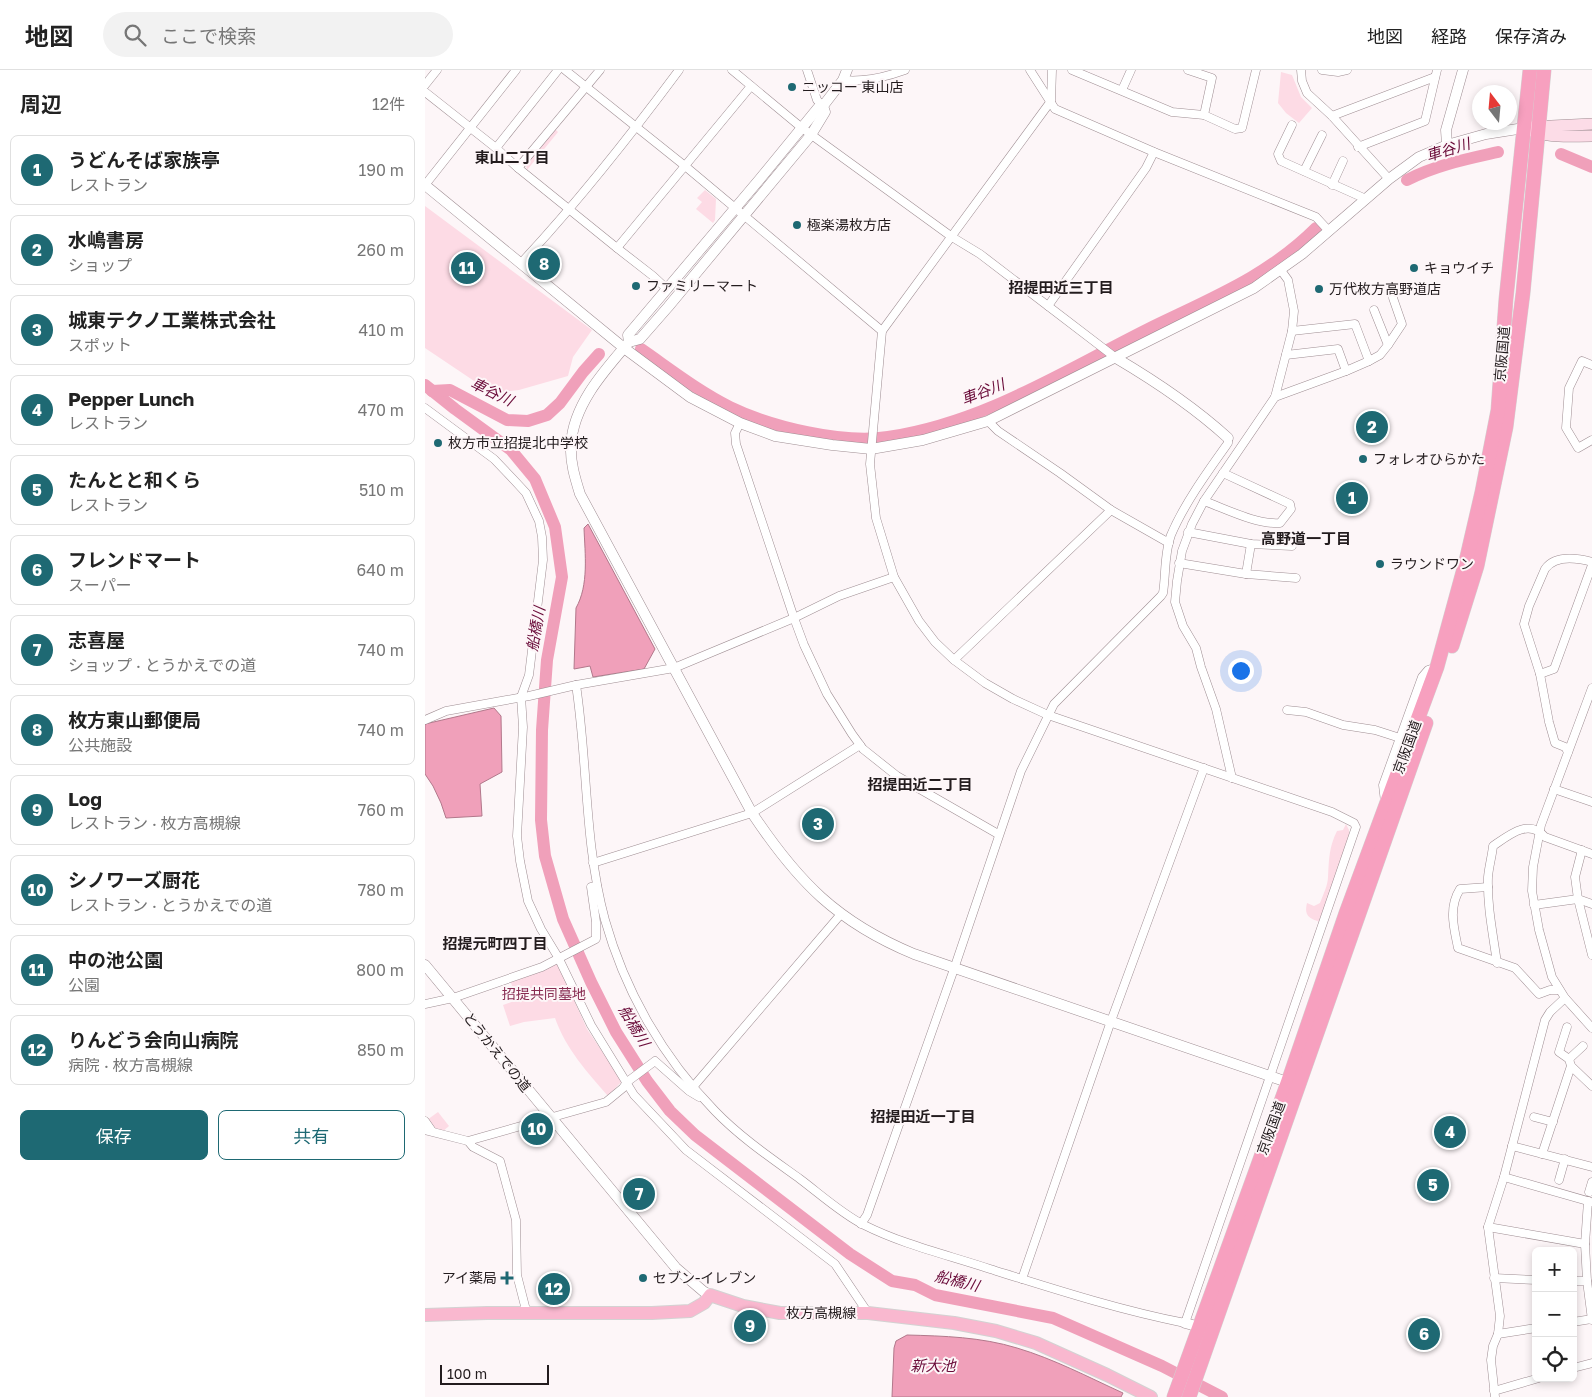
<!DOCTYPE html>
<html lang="ja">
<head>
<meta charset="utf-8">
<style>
  body { margin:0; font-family:"Golos Text","Noto Sans JP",sans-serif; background:#f2f2f2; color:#222 }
  .controls { position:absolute; right:15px; bottom:15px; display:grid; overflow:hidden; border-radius:8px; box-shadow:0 2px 8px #0003 }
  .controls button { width:45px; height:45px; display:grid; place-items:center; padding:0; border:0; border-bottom:1px solid #e0e0e0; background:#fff; color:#222; font:25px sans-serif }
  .compass { position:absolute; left:1047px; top:15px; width:45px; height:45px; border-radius:50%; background:#fff; box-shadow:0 2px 8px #0003; rotate:344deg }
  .scale { position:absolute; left:15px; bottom:12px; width:109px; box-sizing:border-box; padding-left:5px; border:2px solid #231c1e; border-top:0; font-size:14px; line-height:18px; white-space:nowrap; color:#231c1e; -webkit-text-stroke:4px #fdf6f8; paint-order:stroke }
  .you { position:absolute; left:815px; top:600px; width:18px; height:18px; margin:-12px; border:4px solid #fff; border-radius:50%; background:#1a73e8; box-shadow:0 0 0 8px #1a73e833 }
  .badge { display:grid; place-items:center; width:32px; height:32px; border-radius:50%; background:#1e6973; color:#fff; font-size:16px; font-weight:700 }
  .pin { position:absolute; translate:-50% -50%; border:2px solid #fff; box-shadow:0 1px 5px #0006 }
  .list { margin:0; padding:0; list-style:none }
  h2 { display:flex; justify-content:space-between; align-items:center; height:65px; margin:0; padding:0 20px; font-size:21px }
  h2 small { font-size:16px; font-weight:400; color:#767676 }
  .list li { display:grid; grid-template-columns:32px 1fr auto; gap:15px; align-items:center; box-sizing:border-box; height:70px; margin:0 10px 10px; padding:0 10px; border:1px solid #e0e0e0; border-radius:8px }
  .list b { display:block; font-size:19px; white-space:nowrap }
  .list p { margin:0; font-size:16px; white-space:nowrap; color:#767676 }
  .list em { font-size:16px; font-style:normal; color:#767676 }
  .actions { display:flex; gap:10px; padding:15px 20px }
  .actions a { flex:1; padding:11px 0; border:1px solid #1e6973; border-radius:8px; text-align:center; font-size:18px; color:#1e6973 }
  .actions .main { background:#1e6973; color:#fff }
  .icon { flex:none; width:28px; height:28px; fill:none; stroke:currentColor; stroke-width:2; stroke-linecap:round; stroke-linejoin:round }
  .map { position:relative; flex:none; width:1167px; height:1327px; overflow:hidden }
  header { display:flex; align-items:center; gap:30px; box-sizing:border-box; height:70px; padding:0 25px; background:#fff; border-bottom:1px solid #e0e0e0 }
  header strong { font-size:24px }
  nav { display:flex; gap:28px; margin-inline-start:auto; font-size:18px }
  .search { width:350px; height:45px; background:#f2f2f2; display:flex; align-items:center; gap:12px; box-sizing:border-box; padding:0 18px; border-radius:28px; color:#767676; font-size:19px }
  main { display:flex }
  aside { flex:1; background:#fff }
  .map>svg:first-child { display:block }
  .green { fill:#fddbe5 }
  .water { fill:#f0a0ba; stroke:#b2788b }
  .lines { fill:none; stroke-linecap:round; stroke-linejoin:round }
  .river { stroke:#f0a0ba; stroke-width:12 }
  .minor-casing { stroke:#9f8e93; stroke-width:9 }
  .tertiary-casing { stroke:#9f8e93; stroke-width:11 }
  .secondary-casing { stroke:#9f8e93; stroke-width:12 }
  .primary-casing { stroke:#d3d2d2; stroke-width:14 }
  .trunk-casing { stroke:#d3d2d2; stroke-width:15 }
  .minor { stroke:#fff; stroke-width:8 }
  .tertiary { stroke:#fff; stroke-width:10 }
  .secondary { stroke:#fcdce7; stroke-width:11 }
  .primary { stroke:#f9b8cf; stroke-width:12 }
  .trunk { stroke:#f7a0bf; stroke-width:14 }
  .poi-dot { fill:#1e6973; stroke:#fdf6f8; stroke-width:2 }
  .labels { text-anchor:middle; stroke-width:4; stroke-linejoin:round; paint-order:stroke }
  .poi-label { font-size:14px; fill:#231c1e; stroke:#fdf6f8; text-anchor:start }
  .street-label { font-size:14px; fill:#231c1e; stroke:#fdf6f8 }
  .park-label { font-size:14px; fill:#872b51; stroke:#fdf6f8 }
  .water-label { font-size:15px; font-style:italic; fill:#690a38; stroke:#fdf6f8 }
  .neighbourhood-label { font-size:15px; font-weight:bold; fill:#231c1e; stroke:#fdf6f8 }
</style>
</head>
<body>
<header>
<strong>地図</strong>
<div class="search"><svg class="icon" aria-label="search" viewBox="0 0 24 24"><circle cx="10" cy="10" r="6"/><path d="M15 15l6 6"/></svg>ここで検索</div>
<nav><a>地図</a><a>経路</a><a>保存済み</a></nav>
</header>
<main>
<aside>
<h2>周辺<small>12件</small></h2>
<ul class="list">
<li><span class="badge">1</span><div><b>うどんそば家族亭</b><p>レストラン</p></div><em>190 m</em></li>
<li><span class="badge">2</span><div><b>水嶋書房</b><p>ショップ</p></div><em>260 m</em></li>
<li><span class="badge">3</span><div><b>城東テクノ工業株式会社</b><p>スポット</p></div><em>410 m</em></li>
<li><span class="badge">4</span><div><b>Pepper Lunch</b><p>レストラン</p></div><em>470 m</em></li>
<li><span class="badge">5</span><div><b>たんとと和くら</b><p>レストラン</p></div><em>510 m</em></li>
<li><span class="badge">6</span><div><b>フレンドマート</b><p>スーパー</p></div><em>640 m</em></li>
<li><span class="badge">7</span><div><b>志喜屋</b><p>ショップ · とうかえでの道</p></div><em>740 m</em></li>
<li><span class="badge">8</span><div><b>枚方東山郵便局</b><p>公共施設</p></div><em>740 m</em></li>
<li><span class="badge">9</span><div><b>Log</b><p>レストラン · 枚方高槻線</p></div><em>760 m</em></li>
<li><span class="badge">10</span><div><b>シノワーズ厨花</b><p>レストラン · とうかえでの道</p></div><em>780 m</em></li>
<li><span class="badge">11</span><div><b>中の池公園</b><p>公園</p></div><em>800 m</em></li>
<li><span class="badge">12</span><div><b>りんどう会向山病院</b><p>病院 · 枚方高槻線</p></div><em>850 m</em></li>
</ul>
<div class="actions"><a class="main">保存</a><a>共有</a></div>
</aside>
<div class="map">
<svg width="1167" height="1327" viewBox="0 0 1167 1327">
  <rect width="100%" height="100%" fill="#fdf6f8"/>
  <g class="green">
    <polygon points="856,2 867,5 876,27 887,38 874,53 861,43 853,33"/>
    <polygon points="129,58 133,62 102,100 101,95 103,89"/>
    <polygon points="280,120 291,129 290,150 288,153 271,139 277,132 272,128"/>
    <polygon points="0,136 167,260 148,287 143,306 94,320 77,322 64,321 0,278"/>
    <path d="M 921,754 L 924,760 L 924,769 L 895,852 C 884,848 879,846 882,833 L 889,836 L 895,833 C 898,825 903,815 903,807 C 904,789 904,777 912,761 L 918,760 Z"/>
    <path d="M 132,892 L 162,959 L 197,1011 L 183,1026 C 162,1002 141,979 130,948 L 99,952 L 85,956 L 78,935 L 92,930 L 85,910 Z"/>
    <polygon points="13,1042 24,1056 16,1063 8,1061 2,1050"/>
  </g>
  <g class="water">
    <path d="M 163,454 L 230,579 L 219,599 L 168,607 L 165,596 L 149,599 L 151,538 C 164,515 160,484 159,458 Z"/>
    <polygon points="69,638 76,646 77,702 55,714 57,746 21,748 16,733 8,716 0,704 0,654"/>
    <path d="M 482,1265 C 519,1266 556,1267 592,1278 C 629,1289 663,1307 698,1323 L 696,1327 L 467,1327 L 469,1278 L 471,1271 Z"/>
  </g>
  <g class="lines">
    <g class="river">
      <polyline points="1136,84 1167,97"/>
      <path d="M 982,110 C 1011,95 1042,89 1073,82"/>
      <path d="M 216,279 C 245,299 273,321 305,337 C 346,357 417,374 463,367 C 558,353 639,301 723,259 C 784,229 842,207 891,158"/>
      <polyline points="0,315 30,339 86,380 110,409 130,457 137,507 122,590 117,660 116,750 120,786 138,849 166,912 191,962 222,1011 245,1041 270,1065 326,1108 425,1184 467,1211 490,1215 510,1225 628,1248 737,1296 797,1327"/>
      <polyline points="7,321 25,320 82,350 103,351 122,345 135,333 158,302 174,284"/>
    </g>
    <g class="minor-casing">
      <g id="minor">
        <polyline points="140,0 260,96 457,261"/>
        <polyline points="307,0 377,58 527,167 555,184 691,288"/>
        <polyline points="382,0 392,30 398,36"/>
        <polyline points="605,0 630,39 729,82 891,147 903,160"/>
        <polyline points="647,0 747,42 779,45"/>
        <polyline points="763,0 787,8 779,45 810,59 817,58 831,0"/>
        <polyline points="876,0 877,11 882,23 907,46 964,109"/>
        <polyline points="897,0 913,2 922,0"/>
        <path d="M 418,10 C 438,12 461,7 480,0"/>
        <polyline points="0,15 12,0"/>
        <polyline points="697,20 706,0"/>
        <polyline points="0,22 71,78 93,98 192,178 228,206 242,219"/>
        <polyline points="907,46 1010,7"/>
        <polyline points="867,55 853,84 856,91 941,129"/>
        <polyline points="933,77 1000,51 1012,0"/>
        <polyline points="71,78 133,0"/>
        <polyline points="93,98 175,0"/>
        <polyline points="879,101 897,65"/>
        <polyline points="0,115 91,0"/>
        <polyline points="907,115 918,91"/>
        <polyline points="192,178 326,16"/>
        <path d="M 96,193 C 152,133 205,66 254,0"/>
        <polyline points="623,236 721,98 729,82"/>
        <polyline points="949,240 963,275 977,254 968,228"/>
        <polyline points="867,261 930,254 944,291 955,285 963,275"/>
        <polyline points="861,285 913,279 921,301 944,291"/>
        <polyline points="1167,295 1157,291 1144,318 1141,358 1153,378 1167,370"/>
        <polyline points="850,327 921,301"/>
        <polyline points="0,338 69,389 89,410 101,423 114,451 117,467 118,490 104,605 96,627 98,657 92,766 95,791 103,831 116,859 133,887 166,955 209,1025 261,1080 410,1194 443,1243"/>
        <polyline points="563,351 573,361 635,403 686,440 744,473"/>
        <polyline points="315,353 310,363 311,374 369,548 379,575 402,624 427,664 438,679 472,706 573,764"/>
        <path d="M 779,431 C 801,439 832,455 855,453 L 866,439 L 865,434 L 798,403"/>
        <polyline points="763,462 826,474 867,476"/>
        <polyline points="826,474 821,504 871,508"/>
        <polyline points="754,493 821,504"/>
        <polyline points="529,590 686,440"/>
        <polyline points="1115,604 1129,599 1167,495"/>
        <path d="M 151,615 C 163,693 159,773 180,850 C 200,921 238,988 290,1041 C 315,1067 346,1088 375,1109 C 395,1124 417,1144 439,1155 C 479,1175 523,1185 565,1199 C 629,1219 694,1240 760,1253 L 931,757 L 929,753 L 907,742 L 623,645 L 588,629 L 560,613 L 529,590 L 510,572 L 494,551 L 469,507 L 451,448 L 445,394 L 457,261 L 626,31 L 627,0"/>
        <polyline points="1167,618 1116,755 1108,797 1107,821 1114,860 1127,907 1140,928 1167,958"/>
        <polyline points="862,640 881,642 918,655 950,660 975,668"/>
        <polyline points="0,650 21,641 104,626 151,615 249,598 369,548 414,526 469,507"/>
        <path d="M 1143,682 L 1140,677 L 1130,673 L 1124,652 L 1115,604 L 1099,554 L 1104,536 L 1120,499 C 1130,485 1152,488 1167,492"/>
        <polyline points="807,708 791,639 776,597 771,578 758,556 750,532 752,511 757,481 767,454 779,431 850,327 867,261 869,241 863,210 855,199"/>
        <polyline points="1129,719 1167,732"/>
        <polyline points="960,732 958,715 997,607 1003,600 1012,597"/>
        <polyline points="1157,780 1150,807 1153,829 1167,885"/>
        <polyline points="168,793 327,743 435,675"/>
        <path d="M 1063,817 L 1035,819 C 1023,838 1029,858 1033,878 L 1090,898 L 1114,924 L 1125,920 L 1134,920"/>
        <polyline points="1109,835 1153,829 1167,834"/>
        <path d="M 1072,893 C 1068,864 1062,836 1063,807 C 1064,796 1067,786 1068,776 C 1084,765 1104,748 1120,767 L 1167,784"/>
        <polyline points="0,934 28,928 117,897 171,869 171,852 166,817 172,816"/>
        <polyline points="1142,957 1134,982 1144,989 1146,996"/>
        <polyline points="1144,989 1158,976"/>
        <polyline points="268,1017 416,844"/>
        <polyline points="1109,1047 1128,1052"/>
        <polyline points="0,1051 7,1061"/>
        <polyline points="0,1060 43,1071 48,1077 75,1091 91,1150 92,1205 102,1244"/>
        <polyline points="43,1071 181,1032 198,1018 202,1012 230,991 264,1021 274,1027"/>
        <polyline points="1087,1076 1167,1097"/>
        <polyline points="1117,1084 1146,996 1167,1016"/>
        <polyline points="1079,1107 1166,1132"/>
        <polyline points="1134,1110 1140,1089"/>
        <polyline points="1164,1122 1167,1112"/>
        <polyline points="1163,1131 1160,1174 1162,1211 1167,1250"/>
        <path d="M 436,1154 L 442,1145 L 529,899 L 596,701 L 629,634 L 736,526 L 738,523 C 741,505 739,483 746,465 C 759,434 783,401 803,373 L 803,368"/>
        <polyline points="1063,1157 1160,1174"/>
        <polyline points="1069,1208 1111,1210"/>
        <polyline points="597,1209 686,951 779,698"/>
        <polyline points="1148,1211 1162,1211"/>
        <polyline points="1148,1252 1167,1249"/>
        <polyline points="1073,1264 1111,1258"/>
        <polyline points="1148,1298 1167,1293"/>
        <polyline points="1069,1321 1114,1308"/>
        <polyline points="1070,1327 1066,1290 1068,1276 1073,1264 1075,1246 1063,1157 1079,1107 1120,950 1125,942 1140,928"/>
      </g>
    </g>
    <g class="tertiary-casing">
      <g id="tertiary">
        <path d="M 398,36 L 400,42 L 386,65 L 243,237 L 215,269 L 204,272 C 179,301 148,335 146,375 C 145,392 150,408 155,424 L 327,743 C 373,812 412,852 489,884 L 868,1014"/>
        <polyline points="1022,75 1021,60 1038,0"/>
        <polyline points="0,115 199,278 265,327 315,353 350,366 407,375 446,379 498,370 563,351 829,218 877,184 964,109 994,87 1022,75 1061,64 1099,58"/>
        <polyline points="204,272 203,265 334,110 393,38 398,36 418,10 422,0"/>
        <path d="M 691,288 C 730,311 769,337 803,368"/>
        <polyline points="0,895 251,1198 278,1221 285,1225"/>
        <polyline points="760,1253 775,1257"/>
      </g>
    </g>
    <g class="secondary-casing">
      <g id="secondary">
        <polyline points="1106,57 1167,54"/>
        <path d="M 1099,58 C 1123,69 1142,66 1167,66"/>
      </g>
    </g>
    <g class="primary-casing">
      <polyline id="primary" points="0,1245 62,1243 227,1243 265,1241 279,1233 285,1225 318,1236 355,1243 443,1243 529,1253 571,1261 611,1273 682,1305 726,1327"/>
    </g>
    <g class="trunk-casing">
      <g id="trunk">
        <polyline points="1027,576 1052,496 1081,357 1098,223 1119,0"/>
        <polyline points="749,1327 863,1012 921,843 1012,597 1041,491 1057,422 1073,340 1081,229 1105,0"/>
        <polyline points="764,1327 1001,653"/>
      </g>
    </g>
    <use href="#minor" class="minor"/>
    <use href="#tertiary" class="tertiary"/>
    <use href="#secondary" class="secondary"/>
    <use href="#primary" class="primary"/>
    <use href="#trunk" class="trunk"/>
  </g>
  <g class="poi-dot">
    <circle cx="367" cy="17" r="5"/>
    <circle cx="372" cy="155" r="5"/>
    <circle cx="989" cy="198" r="5"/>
    <circle cx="211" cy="216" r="5"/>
    <circle cx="894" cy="219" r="5"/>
    <circle cx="13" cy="373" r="5"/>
    <circle cx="938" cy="389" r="5"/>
    <circle cx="955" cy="494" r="5"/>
    <path d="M79.5 1200.5h5v5h5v5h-5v5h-5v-5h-5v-5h5z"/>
    <circle cx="218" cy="1208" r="5"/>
  </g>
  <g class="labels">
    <g class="poi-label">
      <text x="377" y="22">ニッコー 東山店</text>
      <text x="382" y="160">極楽湯枚方店</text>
      <text x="999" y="203">キョウイチ</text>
      <text x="221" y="221">ファミリーマート</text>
      <text x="904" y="224">万代枚方高野道店</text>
      <text x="23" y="378">枚方市立招提北中学校</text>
      <text x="948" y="394">フォレオひらかた</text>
      <text x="965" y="499">ラウンドワン</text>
      <text x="72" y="1213" text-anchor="end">アイ薬局</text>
      <text x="228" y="1213">セブン-イレブン</text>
    </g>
    <g class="street-label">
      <text transform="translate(1077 284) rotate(-85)" y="5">京阪国道</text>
      <text transform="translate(982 677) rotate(-70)" y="5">京阪国道</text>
      <text transform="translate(72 982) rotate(51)" y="5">とうかえでの道</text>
      <text transform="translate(846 1058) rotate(-70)" y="5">京阪国道</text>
      <text x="396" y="1248">枚方高槻線</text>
    </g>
    <g class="park-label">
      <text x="119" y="929">招提共同墓地</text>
    </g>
    <g class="water-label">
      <text transform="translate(1023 80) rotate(-17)" y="5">車谷川</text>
      <text transform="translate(67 322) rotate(26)" y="5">車谷川</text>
      <text transform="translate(558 322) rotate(-21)" y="5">車谷川</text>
      <text transform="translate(111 559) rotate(-80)" y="5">船橋川</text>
      <text transform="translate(209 956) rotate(59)" y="5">船橋川</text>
      <text transform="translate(532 1211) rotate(14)" y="5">船橋川</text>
      <text x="508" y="1301">新大池</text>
    </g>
    <g class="neighbourhood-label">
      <text x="87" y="93">東山二丁目</text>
      <text x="636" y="223">招提田近三丁目</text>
      <text x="881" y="474">高野道一丁目</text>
      <text x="495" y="720">招提田近二丁目</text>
      <text x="70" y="879">招提元町四丁目</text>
      <text x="498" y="1052">招提田近一丁目</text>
    </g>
  </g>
</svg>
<div class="controls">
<button>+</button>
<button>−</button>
<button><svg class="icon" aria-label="locate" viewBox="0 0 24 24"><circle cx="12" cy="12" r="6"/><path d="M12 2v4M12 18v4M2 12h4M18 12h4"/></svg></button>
</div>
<svg class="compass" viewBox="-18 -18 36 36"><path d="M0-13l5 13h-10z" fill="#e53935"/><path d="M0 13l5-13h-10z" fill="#767676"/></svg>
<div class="scale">100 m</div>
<div class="you"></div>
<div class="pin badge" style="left:927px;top:428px">1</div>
<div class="pin badge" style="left:947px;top:357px">2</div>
<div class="pin badge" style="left:393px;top:754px">3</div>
<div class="pin badge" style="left:1025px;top:1062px">4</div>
<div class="pin badge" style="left:1008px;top:1115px">5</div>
<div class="pin badge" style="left:999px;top:1264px">6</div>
<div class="pin badge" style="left:214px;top:1124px">7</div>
<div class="pin badge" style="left:119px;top:194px">8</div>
<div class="pin badge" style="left:325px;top:1256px">9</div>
<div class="pin badge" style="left:112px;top:1059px">10</div>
<div class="pin badge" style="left:42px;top:198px">11</div>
<div class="pin badge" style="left:129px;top:1219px">12</div>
</div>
</main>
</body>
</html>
